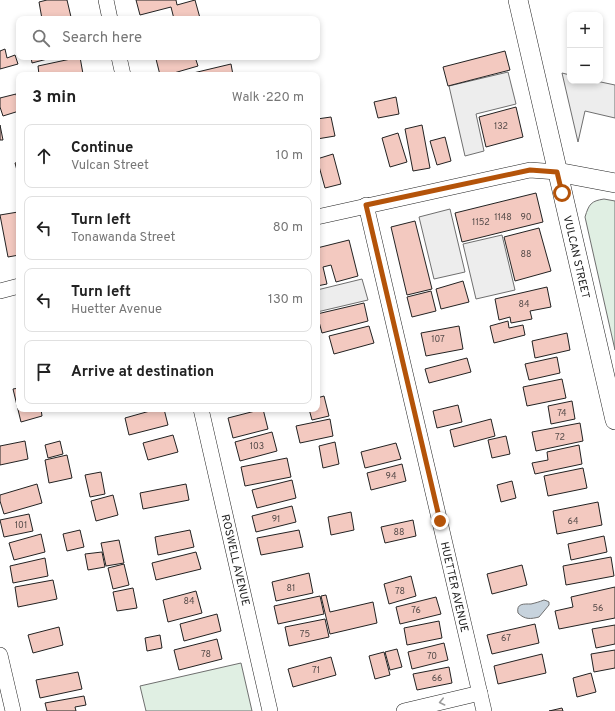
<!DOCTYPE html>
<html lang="en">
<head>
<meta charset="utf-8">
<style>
  body { margin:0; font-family:Overpass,sans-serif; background:#f6f6f6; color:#222 }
  .controls { position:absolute; right:12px; top:12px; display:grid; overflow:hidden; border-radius:8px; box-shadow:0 2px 6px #0003 }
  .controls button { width:36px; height:36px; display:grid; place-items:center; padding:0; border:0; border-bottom:1px solid #e0e0e0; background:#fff; color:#222; font:20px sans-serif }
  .stop { position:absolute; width:12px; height:12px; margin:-9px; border:3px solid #b45309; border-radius:50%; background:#fff }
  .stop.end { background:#b45309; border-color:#fff; box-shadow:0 1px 4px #0008 }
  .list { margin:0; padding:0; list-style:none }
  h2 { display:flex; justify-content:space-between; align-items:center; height:52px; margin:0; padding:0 16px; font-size:17px }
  h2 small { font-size:13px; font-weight:400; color:#767676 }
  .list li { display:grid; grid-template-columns:26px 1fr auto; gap:12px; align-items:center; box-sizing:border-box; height:64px; margin:0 8px 8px; padding:0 8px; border:1px solid #e0e0e0; border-radius:8px }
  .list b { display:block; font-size:15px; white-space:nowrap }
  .list p { margin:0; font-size:13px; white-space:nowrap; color:#767676 }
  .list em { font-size:13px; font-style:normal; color:#767676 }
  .icon { flex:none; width:22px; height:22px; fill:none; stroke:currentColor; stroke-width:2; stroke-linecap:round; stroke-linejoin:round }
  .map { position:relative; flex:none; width:615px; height:711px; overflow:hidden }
  .search { position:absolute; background:#fff; box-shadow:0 2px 6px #0003; left:16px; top:16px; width:304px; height:44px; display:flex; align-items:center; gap:10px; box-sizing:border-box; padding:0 14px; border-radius:8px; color:#767676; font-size:15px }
  .panel { position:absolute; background:#fff; box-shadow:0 2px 6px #0003; left:16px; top:72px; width:304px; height:340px; border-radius:8px }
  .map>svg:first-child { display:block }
  .green { fill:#e0efe3; stroke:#6f6f6f }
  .parking { fill:#ededed; stroke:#6f6f6f }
  .water { fill:#c7d3dd; stroke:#6f6f6f }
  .building { fill:#f3c9c0; stroke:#222 }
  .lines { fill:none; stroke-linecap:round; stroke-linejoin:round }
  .minor-casing { stroke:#222; stroke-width:16 }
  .tertiary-casing { stroke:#222; stroke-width:20 }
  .minor { stroke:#fff; stroke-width:15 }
  .tertiary { stroke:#fff; stroke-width:19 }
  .oneway { stroke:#9c9c9c }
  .route { stroke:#b45309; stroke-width:5 }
  .labels { text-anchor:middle; stroke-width:3; stroke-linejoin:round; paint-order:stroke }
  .number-label { font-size:9px; fill:#564c4a }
  .street-label { font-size:11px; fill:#222; stroke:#fff }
</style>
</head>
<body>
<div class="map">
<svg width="615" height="711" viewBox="0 0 615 711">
  <rect width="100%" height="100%" fill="#fff"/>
  <g class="green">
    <path d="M 604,199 L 615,201 L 615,350 L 585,217 C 589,204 591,201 604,199 Z"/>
    <polygon points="241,663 252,711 146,711 140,686"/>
  </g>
  <g class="parking">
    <polygon points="508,72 516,104 476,114 484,151 465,156 449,86"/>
    <polygon points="562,73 570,75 570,81 596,81 615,85 615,118 585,111 578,142"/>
    <polygon points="450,209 465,272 434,279 419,217"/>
    <polygon points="502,235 515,290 476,299 463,244"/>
    <polygon points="362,279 368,300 317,312 317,290"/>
  </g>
  <path class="water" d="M 544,600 L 547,601 L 549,602 L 549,605 L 539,617 C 531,619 525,620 518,613 C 516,603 524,604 531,604 C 535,603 539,602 544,600 Z"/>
  <g class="building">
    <polygon points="47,0 67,0 71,17 61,19 42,19 39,2"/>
    <polygon points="136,0 176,0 177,5 195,0 200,18 174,19 171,7 140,15"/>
    <polygon points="5,49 7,58 15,55 18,64 0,69 0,51"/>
    <polygon points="505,51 510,70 448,86 443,67"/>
    <polygon points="31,57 55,57 32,63"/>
    <polygon points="80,57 83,74 39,75 38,66"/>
    <polygon points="163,57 195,57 198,66 167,75 160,75 156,59"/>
    <polygon points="231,64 233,75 189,75 189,74"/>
    <polygon points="16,94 19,106 19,111 3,116 0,107 0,98"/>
    <polygon points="396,97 399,114 378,118 374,102"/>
    <polygon points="516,107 523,137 486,147 479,117"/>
    <polygon points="331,117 335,136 317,139 317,119"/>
    <polygon points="0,125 3,140 0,140"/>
    <polygon points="422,125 430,168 413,171 405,129"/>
    <polygon points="398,133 407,162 390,167 382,138"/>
    <polygon points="445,137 451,161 437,165 430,141"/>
    <polygon points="333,154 341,184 325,188 317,159"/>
    <polygon points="19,162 19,178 15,163"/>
    <polygon points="536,193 543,222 462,242 455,213"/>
    <polygon points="18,212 19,217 19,255 8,257 0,215"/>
    <polygon points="415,221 432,289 407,295 391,227"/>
    <polygon points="539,228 551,271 515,281 504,237"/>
    <polygon points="349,240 358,276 336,282 331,265 323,267 327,284 317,286 317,248"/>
    <polygon points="463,281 469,302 441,309 436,289"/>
    <polygon points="547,287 551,307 530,311 532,319 511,323 510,317 499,320 495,299"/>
    <polygon points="431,291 436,311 412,317 407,297"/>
    <polygon points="364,303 368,321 322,333 317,314"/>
    <polygon points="508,321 509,328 523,325 525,335 494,343 490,326"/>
    <polygon points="369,326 374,343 334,354 329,336"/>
    <polygon points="459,326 463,349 426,356 421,333"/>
    <polygon points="567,333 570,350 535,358 532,341"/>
    <polygon points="557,357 560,373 529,380 525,364"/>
    <polygon points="467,358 471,372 429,383 425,369"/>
    <polygon points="562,379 566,398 527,406 523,387"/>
    <polygon points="19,388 19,409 41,409 42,416 21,422 13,389"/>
    <polygon points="324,396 329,416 312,420 309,409 317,409 317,398"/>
    <polygon points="572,401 575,419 551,424 548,406"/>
    <polygon points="458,405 462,422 437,428 433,411"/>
    <polygon points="157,409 164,409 168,425 129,435 125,418"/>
    <polygon points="263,409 268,429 233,438 228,418"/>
    <polygon points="330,419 333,436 300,443 296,426"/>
    <polygon points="491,419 495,436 454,447 450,430"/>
    <polygon points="580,423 583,441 536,451 532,432"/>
    <polygon points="272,432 277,451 240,461 235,442"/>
    <polygon points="173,435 178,452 148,460 143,443"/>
    <polygon points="506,436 510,454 492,458 488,440"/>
    <polygon points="25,441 28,459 0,465 0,446"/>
    <polygon points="60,441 63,454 48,458 45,445"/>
    <polygon points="335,442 339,464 323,468 319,446"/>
    <polygon points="396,443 401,459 365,468 361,452"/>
    <polygon points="579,445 582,464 535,474 532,463 548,460 547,452"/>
    <polygon points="67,455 72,478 49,483 45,460"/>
    <polygon points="287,458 291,477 245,486 241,467"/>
    <polygon points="402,464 406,481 371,490 367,473"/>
    <polygon points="583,468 587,488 548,496 544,476"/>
    <polygon points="101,472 105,494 90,497 85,475"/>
    <polygon points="292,480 296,498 257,508 252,490"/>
    <polygon points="512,481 516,498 501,502 497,485"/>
    <polygon points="37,484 42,503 4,514 0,501 0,495"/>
    <polygon points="186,484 189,500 143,509 140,493"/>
    <polygon points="113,495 118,515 96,521 91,501"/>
    <polygon points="598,502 602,525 557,534 553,511"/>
    <polygon points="292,506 296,522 256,532 252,516"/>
    <polygon points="351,512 354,530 331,535 328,517"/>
    <polygon points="29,514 33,531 4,537 0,520"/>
    <polygon points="413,520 416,536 385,543 381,527"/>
    <polygon points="80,530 84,547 67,551 63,534"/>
    <polygon points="190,530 194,547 158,555 155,537"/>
    <polygon points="299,530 303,547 261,555 257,538"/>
    <polygon points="41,534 45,552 14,560 9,543"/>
    <polygon points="604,536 607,552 571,560 568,544"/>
    <polygon points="119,540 124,563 106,566 101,543"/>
    <polygon points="102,552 105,567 88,570 85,554"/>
    <polygon points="196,552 201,569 156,580 152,563"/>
    <polygon points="611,557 614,576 566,585 563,566"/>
    <polygon points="45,558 48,576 13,583 10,566"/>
    <polygon points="124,564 129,585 113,589 108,568"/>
    <polygon points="522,565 527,585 492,594 487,574"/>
    <polygon points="309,573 313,593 276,601 272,582"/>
    <polygon points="411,576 416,596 389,604 384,584"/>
    <polygon points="53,580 57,599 18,607 15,587"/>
    <polygon points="615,587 615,618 559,629 555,611 573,607 571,597"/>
    <polygon points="133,588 137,608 117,611 113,592"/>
    <polygon points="196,591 202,613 168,622 163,600"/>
    <polygon points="326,595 330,612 373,602 377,623 330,634 321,596"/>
    <polygon points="320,596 324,614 278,624 274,606"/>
    <polygon points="436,597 441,614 400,624 396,607"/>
    <polygon points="217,614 221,631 184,641 180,624"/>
    <polygon points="325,619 329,637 289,646 285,627"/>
    <polygon points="439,621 442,638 407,645 404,628"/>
    <polygon points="535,624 539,643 492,654 487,635"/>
    <polygon points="615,625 615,644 596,648 592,629"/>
    <polygon points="59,627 63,645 33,653 28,635"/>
    <polygon points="160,635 162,648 147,651 145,638"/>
    <polygon points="217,639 222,659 179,670 174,650"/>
    <polygon points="444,643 448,660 412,669 408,652"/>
    <polygon points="397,649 402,667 390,670 385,652"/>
    <polygon points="615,650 615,668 594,672 591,654"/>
    <polygon points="384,652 390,675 375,679 369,656"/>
    <polygon points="542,654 546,673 498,684 494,666"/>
    <polygon points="331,657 336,675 293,687 288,669"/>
    <polygon points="449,667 452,683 417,690 413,674"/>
    <polygon points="78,672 82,689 40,698 36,680"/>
    <polygon points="591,673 596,692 577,697 573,678"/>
    <polygon points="84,696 86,705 75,707 76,711 47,711 45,703"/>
    <polygon points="562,708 563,711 549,711"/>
  </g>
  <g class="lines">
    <g class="minor-casing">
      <g id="minor">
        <polyline points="106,0 110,19"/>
        <polyline points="119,57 123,75"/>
        <polyline points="366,205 484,711"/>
        <polyline points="317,217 530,170 557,172"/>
        <polyline points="0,291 19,286"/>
        <polyline points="201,409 270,711"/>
        <polyline points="0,655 13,711"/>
        <polyline points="404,711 480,693"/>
      </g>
    </g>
    <g class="tertiary-casing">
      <g id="tertiary">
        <polyline points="518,0 615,420"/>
        <polyline points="557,172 615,183"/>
      </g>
    </g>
    <use href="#minor" class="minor"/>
    <use href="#tertiary" class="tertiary"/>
  </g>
  <defs><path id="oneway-chevron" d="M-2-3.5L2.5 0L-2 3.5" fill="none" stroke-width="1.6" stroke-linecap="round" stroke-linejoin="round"/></defs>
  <use class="oneway" href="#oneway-chevron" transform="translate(442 702) rotate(167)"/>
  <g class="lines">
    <polyline class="route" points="440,521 366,205 530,170 557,172 562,193"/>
  </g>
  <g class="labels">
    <g class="number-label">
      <text x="501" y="129">132</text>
      <text x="503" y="220">1148</text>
      <text x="526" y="220">90</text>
      <text x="481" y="225">1152</text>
      <text x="526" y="257">88</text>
      <text x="524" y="307">84</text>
      <text x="438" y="342">107</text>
      <text x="562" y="416">74</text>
      <text x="560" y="440">72</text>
      <text x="257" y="449">103</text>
      <text x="391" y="479">94</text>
      <text x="276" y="522">91</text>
      <text x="573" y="524">64</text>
      <text x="21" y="528">101</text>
      <text x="399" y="535">88</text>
      <text x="291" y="591">81</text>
      <text x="400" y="594">78</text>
      <text x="189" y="604">84</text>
      <text x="598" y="611">56</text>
      <text x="416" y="613">76</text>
      <text x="305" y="637">75</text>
      <text x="506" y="641">67</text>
      <text x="206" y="657">78</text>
      <text x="432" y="659">70</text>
      <text x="316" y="673">71</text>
      <text x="437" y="681">66</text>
    </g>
    <g class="street-label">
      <text transform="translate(577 257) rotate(77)" y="4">VULCAN STREET</text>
      <text transform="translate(236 560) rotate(77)" y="4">ROSWELL AVENUE</text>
      <text transform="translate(455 587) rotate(77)" y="4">HUETTER AVENUE</text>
    </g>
  </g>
</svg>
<div class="controls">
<button>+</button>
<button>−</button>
</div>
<div class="stop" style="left:562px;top:193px"></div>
<div class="stop end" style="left:440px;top:521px"></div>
<div class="search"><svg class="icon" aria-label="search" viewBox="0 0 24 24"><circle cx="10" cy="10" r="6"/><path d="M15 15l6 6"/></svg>Search here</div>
<section class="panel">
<h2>3 min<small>Walk · 220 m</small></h2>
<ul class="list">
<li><svg class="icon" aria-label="ahead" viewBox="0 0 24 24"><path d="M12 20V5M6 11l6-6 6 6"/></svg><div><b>Continue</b><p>Vulcan Street</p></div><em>10 m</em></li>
<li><svg class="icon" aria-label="left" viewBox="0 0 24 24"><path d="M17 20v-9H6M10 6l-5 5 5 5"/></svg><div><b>Turn left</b><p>Tonawanda Street</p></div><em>80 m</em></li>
<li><svg class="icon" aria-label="left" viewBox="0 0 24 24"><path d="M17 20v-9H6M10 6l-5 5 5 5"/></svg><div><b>Turn left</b><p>Huetter Avenue</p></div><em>130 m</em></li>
<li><svg class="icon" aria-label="arrive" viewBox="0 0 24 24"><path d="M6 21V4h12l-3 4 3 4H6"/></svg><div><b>Arrive at destination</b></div></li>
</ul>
</section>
</div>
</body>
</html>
